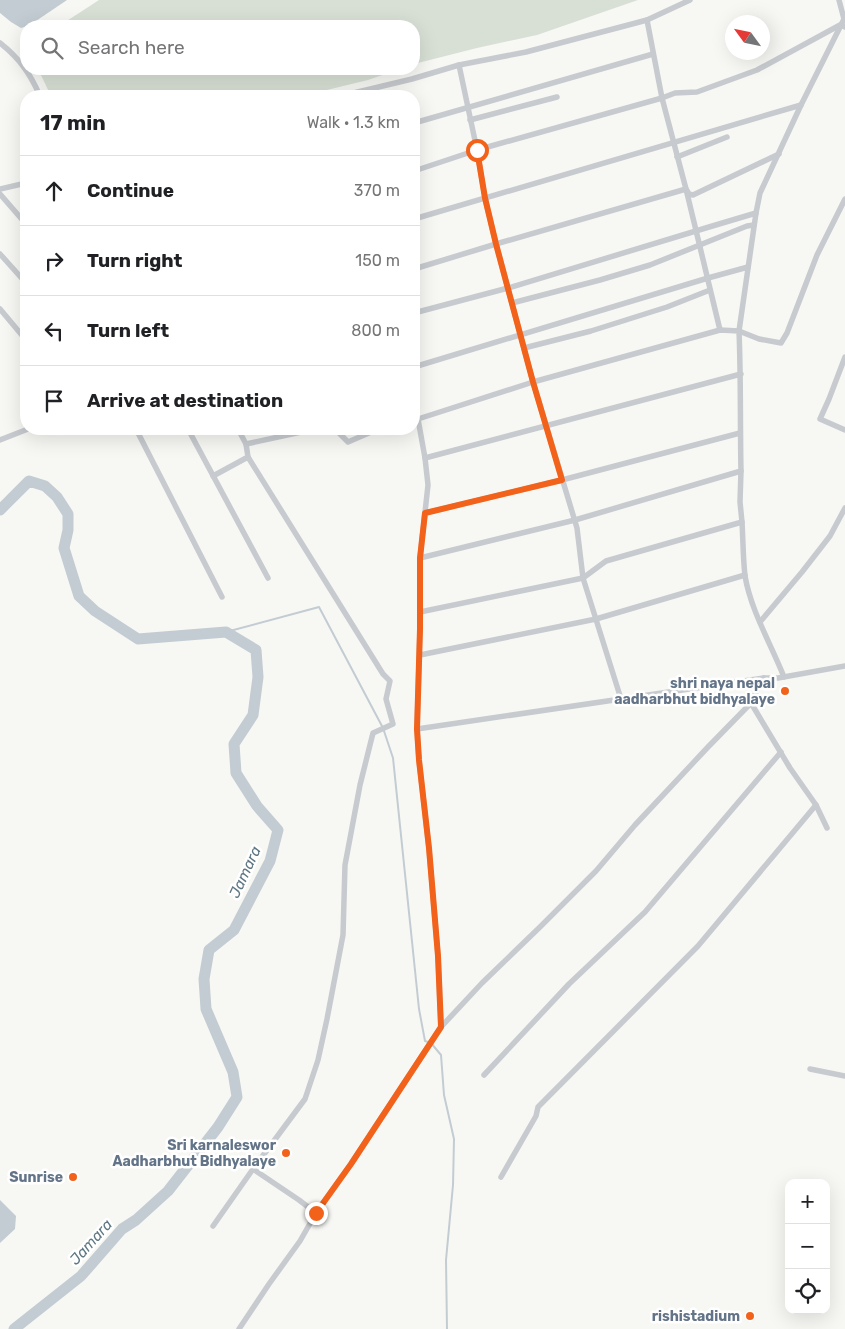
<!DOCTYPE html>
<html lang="en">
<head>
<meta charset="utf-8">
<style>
  body { margin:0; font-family:Rubik,sans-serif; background:#f2f2f2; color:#202124 }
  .controls { position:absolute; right:15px; bottom:15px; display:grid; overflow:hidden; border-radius:10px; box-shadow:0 5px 20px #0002 }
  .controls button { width:45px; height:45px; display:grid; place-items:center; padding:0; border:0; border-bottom:1px solid #e0e0e0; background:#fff; color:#202124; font:25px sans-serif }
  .compass { position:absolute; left:725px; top:15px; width:45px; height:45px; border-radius:50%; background:#fff; box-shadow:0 5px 20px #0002; rotate:303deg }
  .stop { position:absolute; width:15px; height:15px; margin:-11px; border:4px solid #f2621a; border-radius:50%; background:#fff }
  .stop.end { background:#f2621a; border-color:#fff; box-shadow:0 1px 5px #0008 }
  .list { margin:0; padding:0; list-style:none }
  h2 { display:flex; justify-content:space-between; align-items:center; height:65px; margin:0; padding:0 20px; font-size:21px }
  h2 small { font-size:16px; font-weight:400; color:#757577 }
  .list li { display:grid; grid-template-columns:32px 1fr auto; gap:15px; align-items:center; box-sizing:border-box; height:70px; padding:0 20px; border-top:1px solid #e0e0e0 }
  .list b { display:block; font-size:19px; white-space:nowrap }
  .list em { font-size:16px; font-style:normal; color:#757577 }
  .icon { flex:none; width:28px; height:28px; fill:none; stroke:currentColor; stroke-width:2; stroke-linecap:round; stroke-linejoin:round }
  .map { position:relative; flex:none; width:845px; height:1329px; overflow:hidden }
  .search { position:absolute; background:#fff; box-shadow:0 5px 20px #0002; left:20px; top:20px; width:400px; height:55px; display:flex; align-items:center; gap:12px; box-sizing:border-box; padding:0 18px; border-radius:20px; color:#757577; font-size:19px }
  .panel { position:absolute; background:#fff; box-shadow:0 5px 20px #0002; left:20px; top:90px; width:400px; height:345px; border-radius:20px }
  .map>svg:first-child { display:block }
  .green { fill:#d8e0d5 }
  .water { fill:#c3ccd2 }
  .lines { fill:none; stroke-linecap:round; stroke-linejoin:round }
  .stream { stroke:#c3ccd2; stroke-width:2 }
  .river { stroke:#c3ccd2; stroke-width:11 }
  .street { stroke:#c7cace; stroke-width:5.5 }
  .route { stroke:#f2621a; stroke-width:6 }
  .poi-dot { fill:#f2621a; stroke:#fff; stroke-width:2 }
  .labels { text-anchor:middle; stroke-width:5; stroke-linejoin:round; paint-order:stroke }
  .poi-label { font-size:14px; font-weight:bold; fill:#647488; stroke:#fff; text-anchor:end }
  .water-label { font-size:15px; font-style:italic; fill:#5f7783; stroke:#fff }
</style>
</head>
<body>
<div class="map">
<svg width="845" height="1329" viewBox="0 0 845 1329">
  <rect width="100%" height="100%" fill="#f7f8f4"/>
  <g class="green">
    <polygon points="99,0 638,0 537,35 477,48 414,64 414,26 59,26"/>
    <polygon points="38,69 400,69 368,80 302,96 51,96"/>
    <circle cx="750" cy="1316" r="6"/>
  </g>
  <g class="water">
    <polygon points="0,0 67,0 30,25 21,28 11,22 0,13"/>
    <polygon points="0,1200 16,1216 15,1229 0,1243"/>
  </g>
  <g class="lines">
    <polyline class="stream" points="226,632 319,607 383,728 393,758 419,1009 425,1041 431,1043 441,1055 444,1095 454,1139 453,1185 446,1260 447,1329"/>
    <polyline class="river" points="0,510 29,481 45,486 57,497 68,514 68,530 64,548 79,596 95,611 138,639 226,632 256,650 258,677 253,715 234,744 236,773 257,806 278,830 270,861 234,930 209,950 204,979 206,1009 233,1072 237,1097 218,1127 168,1191 136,1220 122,1229 81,1276 14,1329"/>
    <g class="street">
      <polyline points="839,0 844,19 801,105 760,193 756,213 739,331 759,339 781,343 787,333 817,255 845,199"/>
      <polyline points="647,20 662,98 686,189 720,330"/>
      <path d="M 0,43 C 19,58 30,73 40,96"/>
      <polyline points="459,65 477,150 485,198 496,244 533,382 577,528 583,578 621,699"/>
      <polyline points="341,96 412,79 459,65 526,52 632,24 647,20 690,0"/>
      <polyline points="470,120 557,97"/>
      <polyline points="414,123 653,54"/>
      <polyline points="677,157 727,137"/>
      <polyline points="414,171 477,150 662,98 675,93 697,92 757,70 840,25 845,27"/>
      <polyline points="0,189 26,183"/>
      <polyline points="0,194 26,224"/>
      <polyline points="414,219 801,105"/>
      <polyline points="0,254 26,283"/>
      <polyline points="414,269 496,244 686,189 689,194 693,195 779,154"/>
      <polyline points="512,303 600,280 650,265 747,226 754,225"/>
      <polyline points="0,309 26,340"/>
      <polyline points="414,313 508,288 709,227 756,213"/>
      <polyline points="524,348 591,331 667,307 710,290"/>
      <polyline points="845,357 829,399 820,419 845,430"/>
      <polyline points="414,367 708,278 748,267"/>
      <path d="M 414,405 L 418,419 L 533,382 L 720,330 L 739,331 C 741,378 740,424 741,471 L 575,520 L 420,558"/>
      <polyline points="416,418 418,419 425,458 428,485 420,558 420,629 417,729 419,760 429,849 438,956 441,1027"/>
      <polyline points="136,429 222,597"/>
      <polyline points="188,429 268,578"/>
      <polyline points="335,429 348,442 378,429"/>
      <polyline points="0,440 28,429"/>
      <polyline points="246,444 315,429"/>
      <polyline points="425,458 741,374"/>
      <polyline points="213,476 248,457"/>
      <polyline points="425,513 562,480 740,433"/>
      <path d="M 742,522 C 743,539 743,558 745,576 C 751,611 771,644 784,677"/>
      <polyline points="420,612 583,578 606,561 742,522 740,502 741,471"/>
      <polyline points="760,622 802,572 830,536 845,508"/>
      <polyline points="420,655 596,619 745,575"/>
      <polyline points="751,703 790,768 816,805 827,828"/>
      <polyline points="417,729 764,678 778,678 845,666"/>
      <polyline points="810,1069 845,1076"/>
      <polyline points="484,1075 569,984 645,912 781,752"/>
      <polyline points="253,1169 299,1200 316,1213"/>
      <polyline points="501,1177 536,1116 538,1107 698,946 816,805"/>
      <polyline points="213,1226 253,1169 305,1099 318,1060 327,1019 343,935 345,865 360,785 373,733 393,724 386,699 390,681 383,674 248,457 246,444 238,429"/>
      <polyline points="239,1329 269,1284 300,1241 316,1213 351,1164 441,1027 482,983 540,927 596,871 635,825 708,747 751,703 759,686 764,678"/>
    </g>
  </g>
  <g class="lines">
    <polyline class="route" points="316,1213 351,1164 441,1027 438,956 429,848 419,760 417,729 420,629 420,558 425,513 562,480 533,382 496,244 485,198 477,150"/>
  </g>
  <g class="poi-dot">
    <circle cx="785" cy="691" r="5"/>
    <circle cx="286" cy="1153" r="5"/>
    <circle cx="73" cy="1177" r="5"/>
    <circle cx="750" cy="1316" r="5"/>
  </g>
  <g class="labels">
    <g class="poi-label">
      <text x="775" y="688">shri naya nepal<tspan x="775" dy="16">aadharbhut bidhyalaye</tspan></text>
      <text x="276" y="1150">Sri karnaleswor<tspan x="276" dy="16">Aadharbhut Bidhyalaye</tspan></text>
      <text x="63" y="1182">Sunrise</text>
      <text x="740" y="1321">rishistadium</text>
    </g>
    <g class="water-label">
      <text transform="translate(245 872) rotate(-65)" y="5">Jamara</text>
      <text transform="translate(91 1242) rotate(-48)" y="5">Jamara</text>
    </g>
  </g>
</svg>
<div class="controls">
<button>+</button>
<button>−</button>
<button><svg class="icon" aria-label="locate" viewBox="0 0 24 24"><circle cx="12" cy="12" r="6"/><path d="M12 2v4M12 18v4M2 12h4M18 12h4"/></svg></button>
</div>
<svg class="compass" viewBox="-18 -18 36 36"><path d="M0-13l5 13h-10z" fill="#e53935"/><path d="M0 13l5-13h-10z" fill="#757577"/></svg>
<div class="stop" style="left:477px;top:150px"></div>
<div class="stop end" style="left:316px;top:1213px"></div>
<div class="search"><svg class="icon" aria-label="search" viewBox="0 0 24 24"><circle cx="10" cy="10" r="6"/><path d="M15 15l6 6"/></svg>Search here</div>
<section class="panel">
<h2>17 min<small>Walk · 1.3 km</small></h2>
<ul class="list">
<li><svg class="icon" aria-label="ahead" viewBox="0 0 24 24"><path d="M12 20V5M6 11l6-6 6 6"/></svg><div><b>Continue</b></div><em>370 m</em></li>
<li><svg class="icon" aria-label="right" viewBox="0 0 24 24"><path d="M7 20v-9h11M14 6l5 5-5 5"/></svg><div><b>Turn right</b></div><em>150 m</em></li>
<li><svg class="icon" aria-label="left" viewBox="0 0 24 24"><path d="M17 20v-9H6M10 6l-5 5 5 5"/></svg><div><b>Turn left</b></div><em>800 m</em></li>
<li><svg class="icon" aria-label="arrive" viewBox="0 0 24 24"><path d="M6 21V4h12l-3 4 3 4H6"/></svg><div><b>Arrive at destination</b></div></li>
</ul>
</section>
</div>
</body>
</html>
